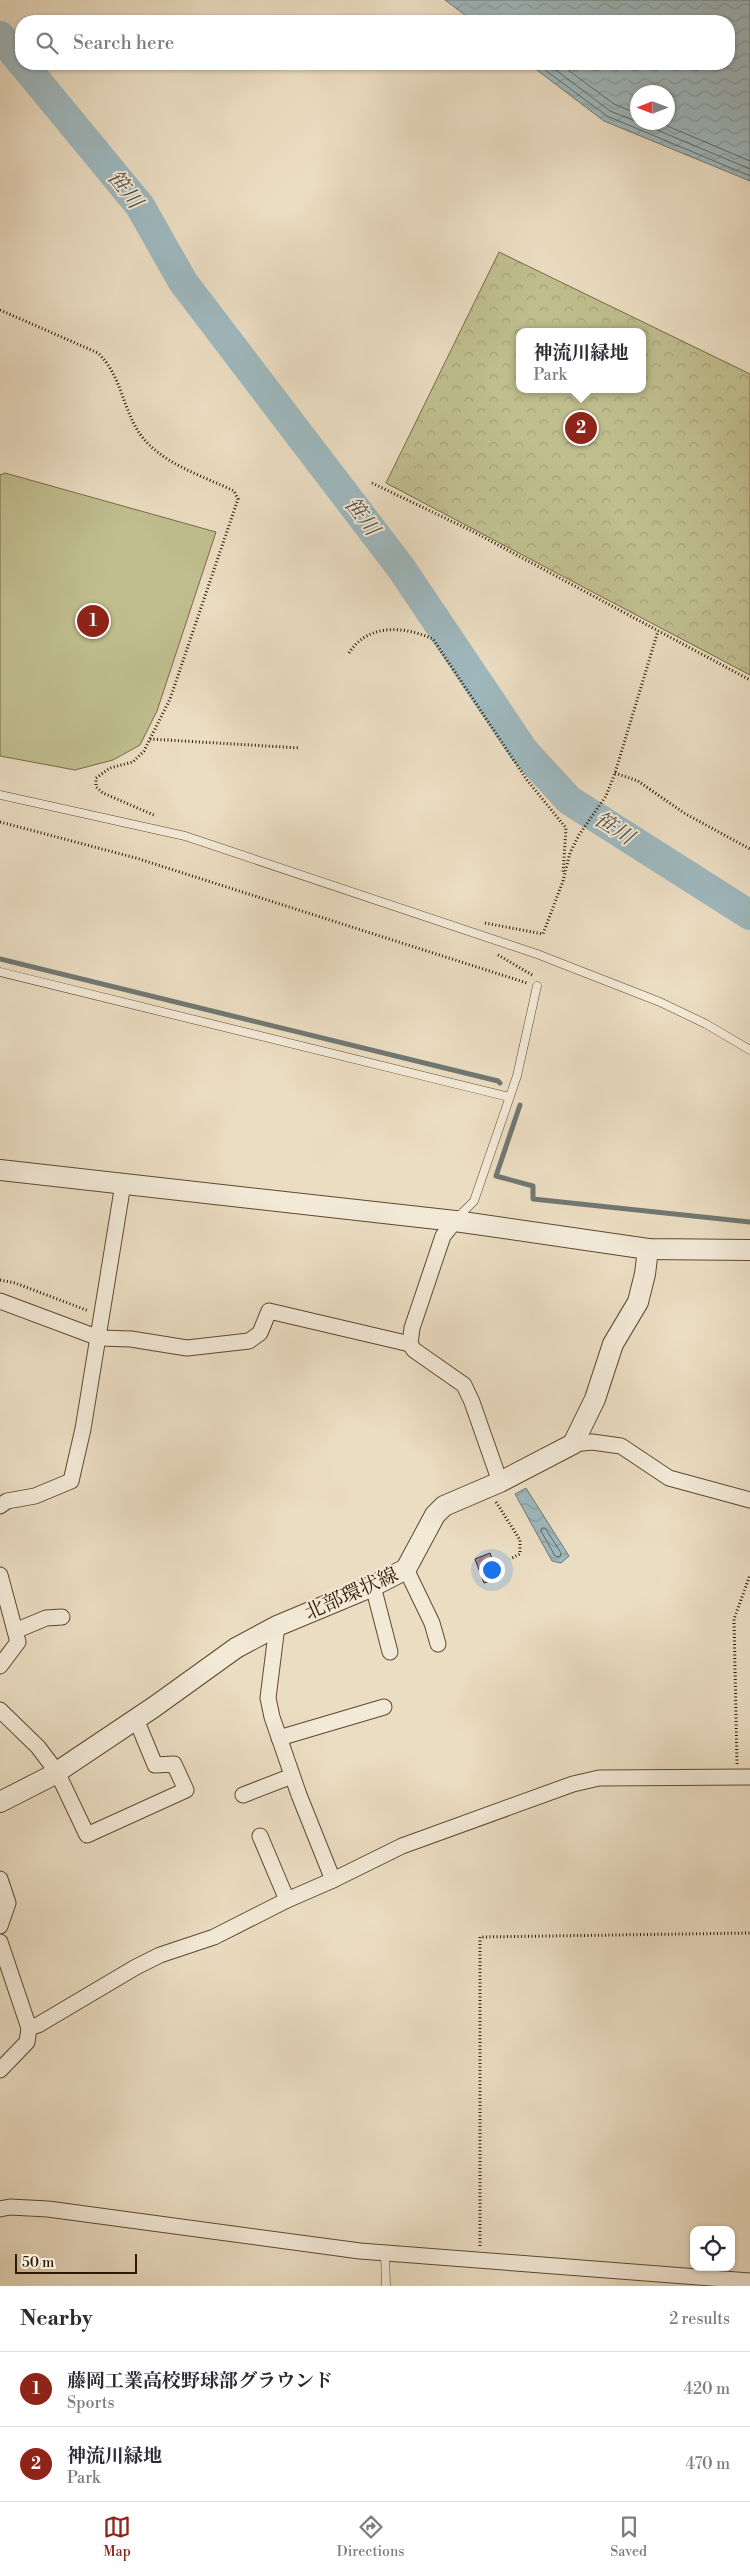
<!DOCTYPE html>
<html lang="en">
<head>
<meta charset="utf-8">
<style>
  body { margin:0; font-family:"Libre Bodoni","Noto Serif JP",serif; background:#f2f2f3; color:#2b2b33 }
  .controls { position:absolute; right:15px; bottom:15px; display:grid; overflow:hidden; border-radius:10px; box-shadow:0 1px 4px #0004 }
  .controls button { width:45px; height:45px; display:grid; place-items:center; padding:0; border:0; border-bottom:1px solid #e1e1e2; background:#fff; color:#2b2b33; font:25px sans-serif }
  .compass { position:absolute; left:630px; top:85px; width:45px; height:45px; border-radius:50%; background:#fff; box-shadow:0 1px 4px #0004; rotate:270deg }
  .scale { position:absolute; left:15px; bottom:12px; width:122px; box-sizing:border-box; padding-left:5px; border:2px solid #2e1800; border-top:0; font-size:14px; line-height:18px; white-space:nowrap; color:#2e1800; -webkit-text-stroke:4px #f2e9d7; paint-order:stroke }
  .you { position:absolute; left:491px; top:1569px; width:18px; height:18px; margin:-12px; border:4px solid #fff; border-radius:50%; background:#1a73e8; box-shadow:0 0 0 8px #1a73e833 }
  .badge { display:grid; place-items:center; width:32px; height:32px; border-radius:50%; background:#8f2418; color:#fff; font-size:16px; font-weight:700 }
  .pin { position:absolute; translate:-50% -50%; border:2px solid #fff; box-shadow:0 1px 5px #0006 }
  .popup { position:absolute; left:516px; top:328px; width:130px; height:65px; box-sizing:border-box; display:grid; place-content:center; border-radius:10px; background:#fff; filter:drop-shadow(0 1px 4px #0005); font-size:16px; white-space:nowrap; color:#7c7c81 }
  .popup b { font-size:19px; color:#2b2b33 }
  .popup::after { content:''; position:absolute; left:50%; top:100%; margin-left:-10px; border:10px solid transparent; border-top-color:#fff }
  .list { margin:0; padding:0; list-style:none }
  h2 { display:flex; justify-content:space-between; align-items:center; height:65px; margin:0; padding:0 20px; font-size:21px }
  h2 small { font-size:16px; font-weight:400; color:#7c7c81 }
  .list li { display:grid; grid-template-columns:32px 1fr auto; gap:15px; align-items:center; box-sizing:border-box; height:75px; padding:0 20px; border-top:1px solid #e1e1e2 }
  .list b { display:block; font-size:19px; white-space:nowrap }
  .list p { margin:0; font-size:16px; white-space:nowrap; color:#7c7c81 }
  .list em { font-size:16px; font-style:normal; color:#7c7c81 }
  .icon { flex:none; width:28px; height:28px; fill:none; stroke:currentColor; stroke-width:2; stroke-linecap:round; stroke-linejoin:round }
  .map { position:relative; flex:none; width:750px; height:2286px; overflow:hidden }
  .search { position:absolute; background:#fff; box-shadow:0 1px 4px #0004; left:15px; right:15px; top:15px; height:55px; display:flex; align-items:center; gap:12px; box-sizing:border-box; padding:0 18px; border-radius:20px; color:#7c7c81; font-size:19px }
  .sheet { height:215px; background:#fff }
  nav { display:flex; justify-content:space-around; align-items:center; box-sizing:border-box; height:70px; border-top:1px solid #e1e1e2; background:#fff; font-size:14px; color:#7c7c81 }
  nav a { display:grid; justify-items:center; gap:2px }
  nav .on { color:#8f2418 }
  .map>svg:first-child { display:block }
  .park { fill:url(#park-crowns); stroke:#776b47; fill-rule:evenodd }
  .pitch { fill:#c0be8e; stroke:#776b47 }
  .water { fill:url(#water-waves); stroke:#717872; fill-rule:evenodd }
  .lines { fill:none; stroke-linecap:round; stroke-linejoin:round }
  .shore { stroke:#66685f; stroke-width:1 }
  .stream { stroke:#717872; stroke-width:5 }
  .river { stroke:#9eb8be; stroke-width:30 }
  .building { fill:url(#building-hatch); stroke:#2e1800 }
  .service-casing { stroke:#5d4930; stroke-width:9 }
  .minor-casing { stroke:#5d4930; stroke-width:17 }
  .tertiary-casing { stroke:#5d4930; stroke-width:22 }
  .path { stroke:#2e1800; stroke-width:3; stroke-dasharray:1 2.5; stroke-linecap:butt }
  .service { stroke:#f2e9d7; stroke-width:8 }
  .minor { stroke:#f2e9d7; stroke-width:15 }
  .tertiary { stroke:#f2e9d7; stroke-width:20 }
  .labels { text-anchor:middle; stroke-width:4; stroke-linejoin:round; paint-order:stroke }
  .street-label { font-size:20px; fill:#2e1800; stroke:#f2e9d7 }
  .water-label { font-size:21px; font-style:italic; fill:#555042; stroke:#f2e9d7 }
</style>
</head>
<body>
<div class="map">
<svg width="750" height="2286" viewBox="0 0 750 2286">
  <defs>
    <pattern id="park-crowns" width="20" height="18" patternUnits="userSpaceOnUse" patternTransform="scale(1.25)"><rect width="20" height="18" fill="#c0be8e"/><path d="M2 6a3 3 0 1 1 6 0M12 15a3 3 0 1 1 6 0" fill="none" stroke="#a5a379"/></pattern>
    <pattern id="water-waves" width="16" height="10" patternUnits="userSpaceOnUse" patternTransform="scale(1.25)"><rect width="16" height="10" fill="#9eb8be"/><path d="M0 5q4-4 8 0t8 0" fill="none" stroke="#889da2"/></pattern>
    <pattern id="building-hatch" width="6" height="6" patternUnits="userSpaceOnUse" patternTransform="scale(1.25)"><rect width="6" height="6" fill="#d08e82"/><path d="M-1 1l2-2M0 6l6-6M5 7l2-2" fill="none" stroke="#a97368"/></pattern>
  </defs>
  <rect width="100%" height="100%" fill="#ebddc2"/>
  <filter id="stains"><feTurbulence type="fractalNoise" baseFrequency=".004" numOctaves="4"/><feColorMatrix values="0 0 0 0 .2 0 0 0 0 .09 0 0 0 0 .02 0 0 0 .5 -.17"/></filter>
  <radialGradient id="worn" r=".72"><stop offset=".6" stop-color="#630" stop-opacity="0"/><stop offset="1" stop-color="#630" stop-opacity=".3"/></radialGradient>
  <path class="park" d="M 499,252 L 750,374 L 750,675 L 386,483 ZM 520,332 L 642,332 L 642,389 L 520,389 Z"/>
  <polygon class="pitch" points="5,473 216,532 157,711 140,745 113,760 75,770 0,756 0,475"/>
  <g class="water">
    <path d="M 445,0 L 750,0 L 750,181 L 604,121 L 529,64 L 729,64 L 729,21 L 473,21 ZM 638,92 L 668,92 L 668,122 L 638,122 Z"/>
    <polygon points="526,1488 569,1556 561,1563 552,1561 515,1494"/>
  </g>
  <g class="lines">
    <g class="shore">
      <polyline points="537,64 607,116 750,176"/>
      <polyline points="548,64 610,111 638,122"/>
      <polyline points="560,64 614,104 638,114"/>
      <polyline points="638,122 750,169"/>
      <polyline points="658,122 750,161"/>
      <polygon points="542,1528 545,1528 561,1553 560,1557 555,1556 541,1531"/>
    </g>
    <g class="stream">
      <polyline points="0,959 498,1081 500,1083"/>
      <polyline points="520,1105 496,1176 533,1186 533,1199 750,1222"/>
    </g>
    <g class="river">
      <polyline points="0,36 21,62"/>
      <polyline points="23,64 140,206 183,282 401,568 524,751 569,800 750,915"/>
    </g>
  </g>
  <polygon class="building" points="490,1553 499,1578 484,1583 475,1559"/>
  <g class="lines">
    <g class="service-casing">
      <g id="service">
        <polyline points="0,795 185,836 537,954 660,1002 706,1024 750,1050"/>
        <polyline points="0,972 509,1097"/>
        <polyline points="456,1219 474,1201 517,1076 537,986"/>
        <polyline points="385,2253 386,2286"/>
      </g>
    </g>
    <g class="minor-casing">
      <g id="minor">
        <polyline points="455,1221 443,1236 412,1328 410,1344 414,1350 464,1385 472,1402 500,1482"/>
        <polyline points="0,1301 99,1338 131,1339 187,1348 249,1341 260,1333 269,1311 410,1344"/>
        <polyline points="573,1444 592,1442 621,1446 669,1478 750,1500"/>
        <polyline points="0,1506 7,1501 35,1496 71,1481 83,1429 123,1184"/>
        <polyline points="406,1569 432,1623 438,1644"/>
        <polyline points="0,1575 18,1642 0,1666"/>
        <polyline points="373,1586 390,1652"/>
        <polyline points="15,1631 46,1618 62,1617"/>
        <polyline points="0,1710 38,1747 57,1772 87,1835 186,1790 174,1764 155,1765 136,1719"/>
        <polyline points="279,1738 384,1707"/>
        <polyline points="243,1795 292,1776"/>
        <polyline points="260,1836 287,1900"/>
        <polyline points="0,1879 8,1903 0,1926"/>
        <polyline points="333,1880 402,1846 573,1784 599,1778 750,1777"/>
        <polyline points="0,1942 29,2028 27,2042 0,2070"/>
        <polyline points="29,2028 38,2025 136,1967 160,1955 214,1937 287,1900 333,1880 299,1795 272,1717 268,1698 277,1626"/>
        <polyline points="0,2209 10,2207 48,2209 360,2251 750,2281"/>
      </g>
    </g>
    <g class="tertiary-casing">
      <g id="tertiary">
        <polyline points="0,1170 455,1221 648,1249 750,1250"/>
        <polyline points="0,1802 51,1776 154,1707 236,1648 277,1626 373,1586 406,1569 435,1515 444,1506 500,1482 573,1444 595,1399 613,1344 638,1302 645,1274 648,1249"/>
      </g>
    </g>
    <g class="path">
      <path d="M 0,310 L 98,353 C 122,376 122,408 140,434 C 160,463 203,476 234,491 L 238,499 L 170,699 L 144,751 L 133,762 L 110,768 L 96,778 L 96,787 L 103,793 L 156,816"/>
      <polyline points="372,483 472,531 750,680"/>
      <path d="M 349,653 C 368,623 404,626 433,639 L 527,780 L 566,828 L 563,874"/>
      <polyline points="150,739 300,748"/>
      <polyline points="615,773 638,781 684,813 750,849"/>
      <polyline points="0,822 136,858 527,983"/>
      <polyline points="485,923 543,934 563,881 570,853 579,835 606,796 615,773 658,631"/>
      <polyline points="498,955 534,976"/>
      <polyline points="0,1280 15,1283 89,1311"/>
      <polyline points="496,1502 520,1540 520,1554 510,1559"/>
      <polyline points="737,1764 734,1619 750,1575"/>
      <polyline points="480,2246 480,1937 750,1933"/>
    </g>
    <use href="#service" class="service"/>
    <use href="#minor" class="minor"/>
    <use href="#tertiary" class="tertiary"/>
  </g>
  <g class="labels">
    <g class="street-label">
      <text transform="translate(351 1593) rotate(-24)" y="7">北部環状線</text>
    </g>
    <g class="water-label">
      <text transform="translate(125 189) rotate(52)" y="7">笹川</text>
      <text transform="translate(362 516) rotate(53)" y="7">笹川</text>
      <text transform="translate(614 828) rotate(33)" y="7">笹川</text>
    </g>
  </g>
  <rect width="100%" height="100%" filter="url(#stains)"/>
  <rect width="100%" height="100%" fill="url(#worn)"/>
</svg>
<div class="controls">
<button><svg class="icon" aria-label="locate" viewBox="0 0 24 24"><circle cx="12" cy="12" r="6"/><path d="M12 2v4M12 18v4M2 12h4M18 12h4"/></svg></button>
</div>
<svg class="compass" viewBox="-18 -18 36 36"><path d="M0-13l5 13h-10z" fill="#e53935"/><path d="M0 13l5-13h-10z" fill="#7c7c81"/></svg>
<div class="scale">50 m</div>
<div class="you"></div>
<div class="pin badge" style="left:93px;top:621px">1</div>
<div class="pin badge" style="left:581px;top:428px">2</div>
<div class="popup"><b>神流川緑地</b>Park</div>
<div class="search"><svg class="icon" aria-label="search" viewBox="0 0 24 24"><circle cx="10" cy="10" r="6"/><path d="M15 15l6 6"/></svg>Search here</div>
</div>
<section class="sheet">
<h2>Nearby<small>2 results</small></h2>
<ul class="list">
<li><span class="badge">1</span><div><b>藤岡工業高校野球部グラウンド</b><p>Sports</p></div><em>420 m</em></li>
<li><span class="badge">2</span><div><b>神流川緑地</b><p>Park</p></div><em>470 m</em></li>
</ul>
</section>
<nav>
<a class="on"><svg class="icon" aria-label="map" viewBox="0 0 24 24"><path d="M3 6l6-2 6 2 6-2v14l-6 2-6-2-6 2zM9 4v14M15 6v14"/></svg>Map</a>
<a><svg class="icon" aria-label="directions" viewBox="0 0 24 24"><path d="M12 3l9 9-9 9-9-9zM9 14v-3h6M13 9l2 2-2 2"/></svg>Directions</a>
<a><svg class="icon" aria-label="saved" viewBox="0 0 24 24"><path d="M7 4h10v16l-5-4-5 4z"/></svg>Saved</a>
</nav>
</body>
</html>
